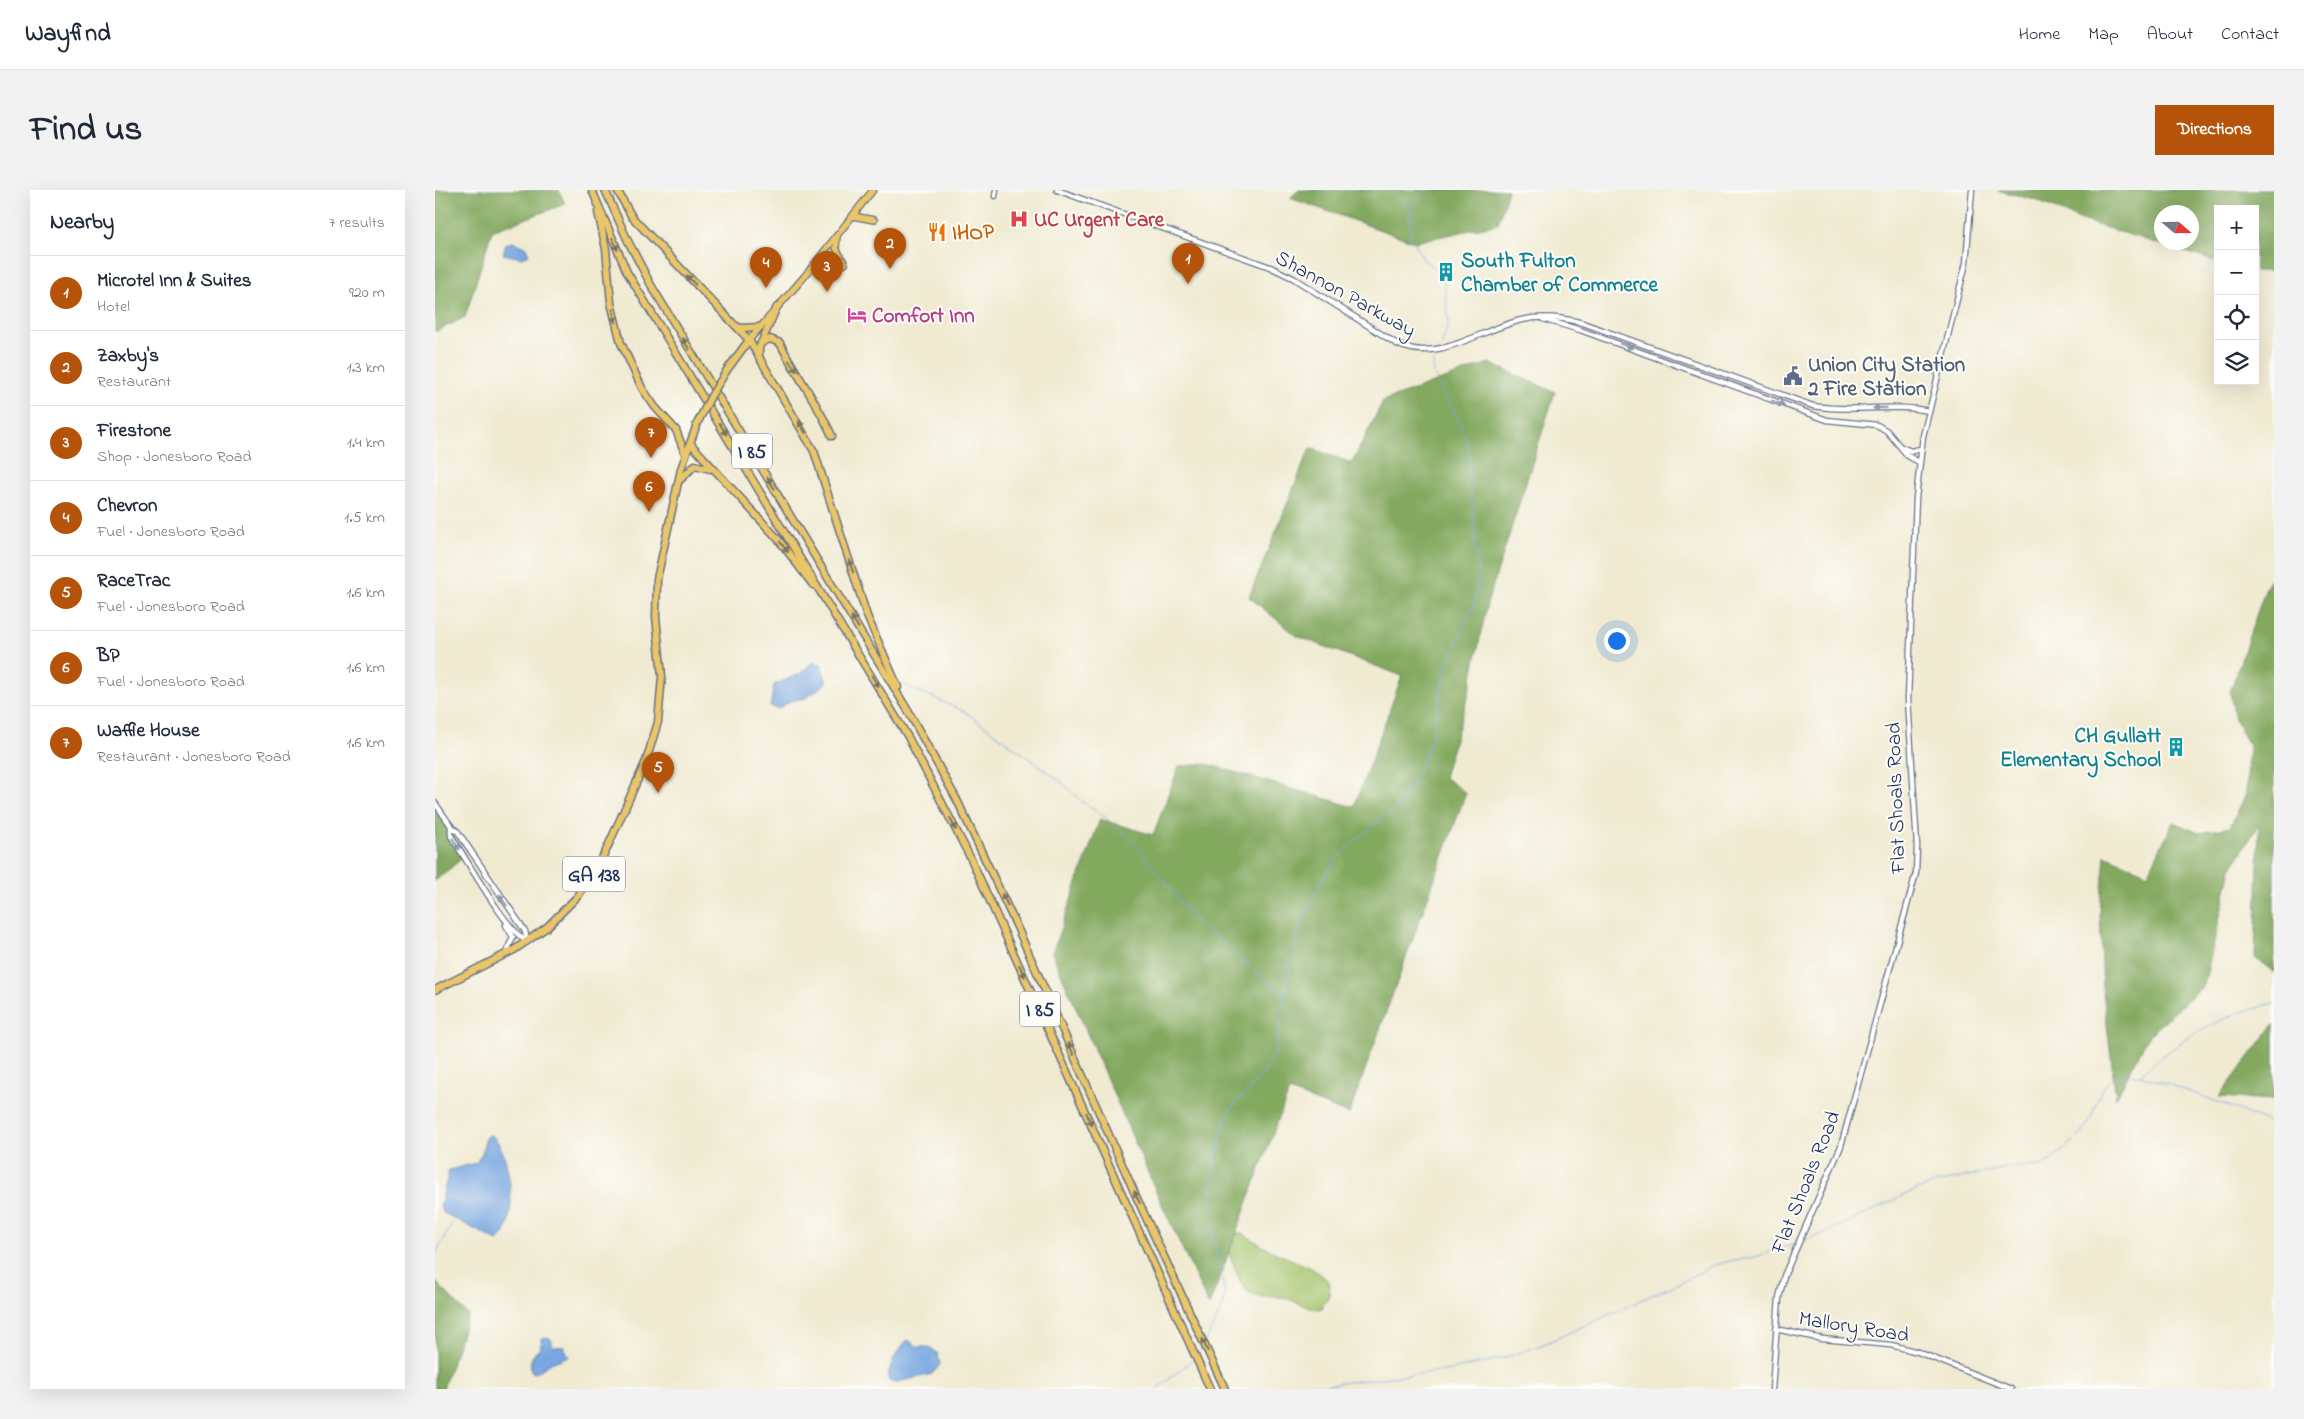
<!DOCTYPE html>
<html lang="en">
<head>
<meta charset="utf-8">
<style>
  body { margin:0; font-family:"Indie Flower",sans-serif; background:#f2f2f3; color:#1f2937 }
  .controls { position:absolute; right:15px; top:15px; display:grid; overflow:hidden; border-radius:0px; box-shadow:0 5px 20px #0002 }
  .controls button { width:45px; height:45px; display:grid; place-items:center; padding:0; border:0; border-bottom:1px solid #e0e1e3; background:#fff; color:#1f2937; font:25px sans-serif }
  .compass { position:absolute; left:1719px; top:15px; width:45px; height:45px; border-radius:50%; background:#fff; box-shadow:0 5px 20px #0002; rotate:110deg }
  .you { position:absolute; left:1181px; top:450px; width:18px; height:18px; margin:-12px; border:4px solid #fff; border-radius:50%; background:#1a73e8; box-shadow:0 0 0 8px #1a73e833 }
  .badge { display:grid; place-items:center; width:32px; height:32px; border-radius:50%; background:#b45309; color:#fff; font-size:16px; font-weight:700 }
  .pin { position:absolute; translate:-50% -41px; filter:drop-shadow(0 1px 2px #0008) }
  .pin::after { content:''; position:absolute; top:26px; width:18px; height:15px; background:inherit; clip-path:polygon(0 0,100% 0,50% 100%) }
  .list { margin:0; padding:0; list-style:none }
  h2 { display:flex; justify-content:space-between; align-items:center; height:65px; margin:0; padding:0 20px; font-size:21px }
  h2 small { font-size:16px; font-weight:400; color:#747a83 }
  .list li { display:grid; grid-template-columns:32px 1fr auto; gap:15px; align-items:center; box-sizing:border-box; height:75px; padding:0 20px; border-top:1px solid #e0e1e3 }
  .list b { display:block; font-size:19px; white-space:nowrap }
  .list p { margin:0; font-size:16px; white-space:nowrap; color:#747a83 }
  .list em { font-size:16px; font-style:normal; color:#747a83 }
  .icon { flex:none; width:28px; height:28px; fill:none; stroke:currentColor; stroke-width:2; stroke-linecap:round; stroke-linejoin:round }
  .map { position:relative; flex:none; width:1839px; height:1199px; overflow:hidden; border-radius:0px }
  header { display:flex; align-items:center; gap:30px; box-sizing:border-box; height:70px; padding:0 25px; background:#fff; border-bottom:1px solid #e0e1e3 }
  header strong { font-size:24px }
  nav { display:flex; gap:28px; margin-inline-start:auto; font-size:18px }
  .intro { display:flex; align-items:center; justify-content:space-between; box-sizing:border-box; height:120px; padding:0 30px }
  h1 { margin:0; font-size:35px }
  .button { padding:12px 22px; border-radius:0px; background:#b45309; color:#fff; font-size:18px; font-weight:700 }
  main { display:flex; gap:30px; padding:0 30px }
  aside { flex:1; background:#fff; border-radius:0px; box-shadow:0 5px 20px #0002 }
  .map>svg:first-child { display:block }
  .green { fill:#a4c36b; stroke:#607964 }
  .forest { fill:#83a95f; stroke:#4f6c5e; fill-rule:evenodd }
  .water { fill:#77a6e0; stroke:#496a9f }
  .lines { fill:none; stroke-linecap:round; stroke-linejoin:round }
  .stream { stroke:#77a6e0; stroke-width:1 }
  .minor-casing { stroke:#667086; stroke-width:7 }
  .major-casing { stroke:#667086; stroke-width:8 }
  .highway-casing { stroke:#667086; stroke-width:9 }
  .minor { stroke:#fff; stroke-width:4.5 }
  .major { stroke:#eac669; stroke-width:5.5 }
  .highway { stroke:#eac669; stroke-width:6 }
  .highway-bridge-casing { stroke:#667086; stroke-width:9; stroke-linecap:butt }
  .highway-bridge { stroke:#eac669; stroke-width:6 }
  .oneway { fill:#787363 }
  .oneway2 { fill:#8d97ae }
  .labels { text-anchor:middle; stroke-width:4; stroke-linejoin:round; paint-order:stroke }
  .shield { fill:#fdfcf7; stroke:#5f6c8c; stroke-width:1 }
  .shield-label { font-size:20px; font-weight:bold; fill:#1b2f5e }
  .health-label { font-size:21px; font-weight:bold; fill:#be3a42; stroke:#fdfcf7; text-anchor:start }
  .food-label { font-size:21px; font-weight:bold; fill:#c56008; stroke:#fdfcf7; text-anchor:start }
  .culture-label { font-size:21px; font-weight:bold; fill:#0d838f; stroke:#fdfcf7; text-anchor:start }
  .street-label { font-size:21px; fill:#1b2f5e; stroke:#fdfcf7 }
  .hotel-label { font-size:21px; font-weight:bold; fill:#b23c85; stroke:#fdfcf7; text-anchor:start }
  .service-label { font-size:21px; font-weight:bold; fill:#4e5e75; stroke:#fdfcf7; text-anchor:start }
</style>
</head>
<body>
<header>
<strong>Wayfind</strong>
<nav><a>Home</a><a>Map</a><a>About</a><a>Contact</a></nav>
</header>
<div class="intro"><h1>Find us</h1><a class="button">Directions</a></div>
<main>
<aside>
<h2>Nearby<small>7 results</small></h2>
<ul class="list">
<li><span class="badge">1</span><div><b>Microtel Inn &amp; Suites</b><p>Hotel</p></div><em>920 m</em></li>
<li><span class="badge">2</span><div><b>Zaxby's</b><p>Restaurant</p></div><em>1.3 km</em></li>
<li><span class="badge">3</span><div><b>Firestone</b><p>Shop · Jonesboro Road</p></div><em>1.4 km</em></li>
<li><span class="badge">4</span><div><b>Chevron</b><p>Fuel · Jonesboro Road</p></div><em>1.5 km</em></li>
<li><span class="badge">5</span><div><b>RaceTrac</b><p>Fuel · Jonesboro Road</p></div><em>1.6 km</em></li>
<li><span class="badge">6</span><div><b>BP</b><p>Fuel · Jonesboro Road</p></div><em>1.6 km</em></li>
<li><span class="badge">7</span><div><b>Waffle House</b><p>Restaurant · Jonesboro Road</p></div><em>1.6 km</em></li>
</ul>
</aside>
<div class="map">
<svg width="1839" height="1199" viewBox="0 0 1839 1199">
  <rect width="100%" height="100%" fill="#fdfcf7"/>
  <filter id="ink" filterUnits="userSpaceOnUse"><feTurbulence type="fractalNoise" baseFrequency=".02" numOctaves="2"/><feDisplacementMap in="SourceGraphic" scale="10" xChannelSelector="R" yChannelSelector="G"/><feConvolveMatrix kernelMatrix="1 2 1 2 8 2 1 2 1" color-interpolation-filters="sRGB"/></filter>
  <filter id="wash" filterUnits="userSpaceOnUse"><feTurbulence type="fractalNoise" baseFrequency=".0096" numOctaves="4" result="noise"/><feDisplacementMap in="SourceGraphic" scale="20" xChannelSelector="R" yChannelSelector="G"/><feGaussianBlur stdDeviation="1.12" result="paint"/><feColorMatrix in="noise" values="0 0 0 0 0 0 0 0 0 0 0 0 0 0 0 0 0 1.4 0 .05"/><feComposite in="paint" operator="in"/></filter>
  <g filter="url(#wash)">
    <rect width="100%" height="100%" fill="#f0ead1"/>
    <path class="green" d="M 802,1043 L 807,1043 C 817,1049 827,1056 837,1061 C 857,1071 881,1076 895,1093 L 894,1105 L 887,1118 C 875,1122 862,1111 850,1108 C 837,1104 824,1111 813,1102 C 806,1096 797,1072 794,1063 Z"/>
    <g class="forest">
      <polygon points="0,0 124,0 130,14 57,41 30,127 0,142"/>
      <polygon points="864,0 1073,0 1063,34 980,52 855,8"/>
      <path d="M 1562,0 L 1839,0 L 1839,81 L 1820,81 L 1820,19 L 1783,19 L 1783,72 L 1649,31 L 1600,10 ZM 1726,22 L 1756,22 L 1756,52 L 1726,52 Z"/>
      <polygon points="1054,173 1120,202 1052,414 1033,506 1009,587 1031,603 914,924 854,901 774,1116 728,1017 617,763 665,629 718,645 744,576 772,574 919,617 967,486 862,446 814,407 875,258 917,273 948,211"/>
      <polygon points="1839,386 1839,782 1820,768 1824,634 1796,679 1769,795 1714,845 1681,908 1668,802 1665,722 1670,665 1713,684 1738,632 1764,643 1795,637 1811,604 1814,555 1800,530 1795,502 1832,394"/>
      <polygon points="0,613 30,666 0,691"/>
      <polygon points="1839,834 1839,910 1784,907"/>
      <polygon points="0,1091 33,1125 8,1199 0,1199"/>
    </g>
    <g class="water">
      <polygon points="77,52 91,57 94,65 87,68 68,64 71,54"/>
      <polygon points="378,472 386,474 392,493 371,508 355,511 343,519 335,516 339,495 364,484"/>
      <path d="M 55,945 C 74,950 87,1039 62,1051 L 7,1022 L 5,1017 L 14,980 L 41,973 L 47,964 L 51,947 Z"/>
      <path d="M 114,1147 L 117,1151 L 117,1156 L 129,1157 L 134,1166 L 116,1173 L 101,1183 L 97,1182 C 93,1174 97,1163 105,1159 L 107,1149 Z"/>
      <path d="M 473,1150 L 483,1157 L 495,1157 L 503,1164 L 505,1175 L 497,1184 L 458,1193 L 453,1190 C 453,1177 463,1158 473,1150 Z"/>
    </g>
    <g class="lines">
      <g class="stream">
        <polyline points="956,0 975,17"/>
        <polyline points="992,0 976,17 974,36 977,48 989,70 1003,80 1009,91 1014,133 1006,156"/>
        <polyline points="444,432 446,450"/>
        <polyline points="463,492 529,521 628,593 646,611 670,627 701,656 760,730 848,804"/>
        <path d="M 1705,885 C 1731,862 1758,841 1791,828 C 1807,821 1823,818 1839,813"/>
        <polyline points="1367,1051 1388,1044 1476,1002 1498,994 1575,977 1604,976 1615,971 1647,944 1656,928 1666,900 1679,887 1684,885 1704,885 1725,891 1794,916 1839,935"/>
        <polyline points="0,1065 20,1029"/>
        <polyline points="771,1151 788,1115 790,1103 778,1044 775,1014 780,969 791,928 800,913 826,887 841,861 857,762 869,728 884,695 900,670 922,649 962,617 979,592 995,553 1012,476 1039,415 1043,391 1042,367 1032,253 1022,227 999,184 998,172 1005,159"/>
        <polyline points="762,1164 767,1157"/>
        <polyline points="722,1199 758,1169"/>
        <polyline points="877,1199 905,1193 1016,1180 1069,1168 1109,1154 1246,1092 1276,1076 1299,1070 1317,1068 1361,1053"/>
      </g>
    </g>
  </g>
  <g filter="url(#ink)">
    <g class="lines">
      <g class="minor-casing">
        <g id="minor">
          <path d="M 622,0 L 835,77 L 858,88 L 962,154 C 1005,174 1045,139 1087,130 C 1108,125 1128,128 1148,133 L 1378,216 C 1417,223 1456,213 1494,221"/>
          <polyline points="560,6 561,0"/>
          <polyline points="1108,129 1145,140 1392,230 1442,235 1452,241 1473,266 1484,272"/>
          <polyline points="1466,257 1476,261 1486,259"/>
          <polyline points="0,613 16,636 23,642 90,741 92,752"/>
          <path d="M 16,636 L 16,646 C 34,673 68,736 92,752"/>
          <polyline points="71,763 78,747 71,735"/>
          <polyline points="1341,1139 1387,1149 1456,1155 1483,1162 1576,1199"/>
          <polyline points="1337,1199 1344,1108 1349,1086 1406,956 1481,683 1482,656 1473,509 1481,308 1488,246 1531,73 1537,0"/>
        </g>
      </g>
      <g class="major-casing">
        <g id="major">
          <polyline points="418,26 439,30"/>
          <polyline points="402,46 401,58 410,74"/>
          <polyline points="314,150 369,87 438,0"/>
        </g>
      </g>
      <g class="highway-casing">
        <g id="highway">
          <polyline points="157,0 192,82 473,547 536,669 775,1199"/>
          <polyline points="170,0 193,51 216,95 472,519 522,610 582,737 701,1006 790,1199"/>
          <polyline points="182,0 197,27 314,150 379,261 432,426 463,497"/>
          <polyline points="163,22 171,59 176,113 186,153 207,198 220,217 241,240 250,264"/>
          <polyline points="301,136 307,138 325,137"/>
          <path d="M 326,153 L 335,149 L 345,153 C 361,185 383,213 397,246"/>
          <polyline points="324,166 324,158 342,117"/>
          <polyline points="292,180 314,150"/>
          <polyline points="255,253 343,349 378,395"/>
          <polyline points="245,290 260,275 275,279"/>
          <polyline points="0,800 79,760 112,737 143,706 170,663 211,571 223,532 227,486 221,427 222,389 246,279 262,234"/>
        </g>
      </g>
      <use href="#minor" class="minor"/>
      <use href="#major" class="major"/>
      <use href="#highway" class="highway"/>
      <g class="highway-bridge-casing">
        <polyline id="highway-bridge" points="262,234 276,206 292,180"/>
      </g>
      <use href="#highway-bridge" class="highway-bridge"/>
    </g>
    <defs><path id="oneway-solid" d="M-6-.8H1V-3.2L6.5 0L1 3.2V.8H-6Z" transform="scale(1.25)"/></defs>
    <g class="oneway">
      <use href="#oneway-solid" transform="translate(180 54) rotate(67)"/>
      <use href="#oneway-solid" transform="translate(256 90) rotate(-134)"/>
      <use href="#oneway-solid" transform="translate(179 126) rotate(79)"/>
      <use href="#oneway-solid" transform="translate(251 154) rotate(-121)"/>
      <use href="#oneway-solid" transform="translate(358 176) rotate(53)"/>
      <use href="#oneway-solid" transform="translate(367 237) rotate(-121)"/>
      <use href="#oneway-solid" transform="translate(288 239) rotate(59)"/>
      <use href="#oneway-solid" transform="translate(336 293) rotate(-121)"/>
      <use href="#oneway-solid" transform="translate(349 357) rotate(52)"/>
      <use href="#oneway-solid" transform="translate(416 376) rotate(-108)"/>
      <use href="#oneway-solid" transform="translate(420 432) rotate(-121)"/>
      <use href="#oneway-solid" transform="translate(440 491) rotate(59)"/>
      <use href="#oneway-solid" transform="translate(518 634) rotate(63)"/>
      <use href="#oneway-solid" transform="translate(570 710) rotate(-116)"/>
      <use href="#oneway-solid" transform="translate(587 781) rotate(65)"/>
      <use href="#oneway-solid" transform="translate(636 859) rotate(-114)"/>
      <use href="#oneway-solid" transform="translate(654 929) rotate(66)"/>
      <use href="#oneway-solid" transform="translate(702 1007) rotate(-115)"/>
      <use href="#oneway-solid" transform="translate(770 1155) rotate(-114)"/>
    </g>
    <g class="oneway2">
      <use href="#oneway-solid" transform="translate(1191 156) rotate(20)"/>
      <use href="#oneway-solid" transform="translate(1343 213) rotate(20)"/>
      <use href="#oneway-solid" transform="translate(1445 218) rotate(178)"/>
      <use href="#oneway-solid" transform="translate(21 654) rotate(57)"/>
      <use href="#oneway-solid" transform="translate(68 710) rotate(-124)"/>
    </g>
  </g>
  <defs>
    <g id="hospital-bare" transform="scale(1.5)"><path d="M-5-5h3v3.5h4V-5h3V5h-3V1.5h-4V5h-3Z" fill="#e0444e" stroke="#fdfcf7" stroke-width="2.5" paint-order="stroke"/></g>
    <g id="restaurant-bare" transform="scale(1.5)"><path d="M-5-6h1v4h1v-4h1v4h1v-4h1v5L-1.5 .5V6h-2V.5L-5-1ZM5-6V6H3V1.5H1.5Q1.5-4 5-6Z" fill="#e8710a" stroke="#fdfcf7" stroke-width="2.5" paint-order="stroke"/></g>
    <g id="building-bare" transform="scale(1.5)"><path d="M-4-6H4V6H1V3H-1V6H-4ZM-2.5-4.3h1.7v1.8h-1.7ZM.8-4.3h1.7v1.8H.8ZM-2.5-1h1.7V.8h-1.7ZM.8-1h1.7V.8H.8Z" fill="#0f9aa8" stroke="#fdfcf7" stroke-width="2.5" paint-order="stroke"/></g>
    <g id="hotel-bare" transform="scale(1.5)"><path d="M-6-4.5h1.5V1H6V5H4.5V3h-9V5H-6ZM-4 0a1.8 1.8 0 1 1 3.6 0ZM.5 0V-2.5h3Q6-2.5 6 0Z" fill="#d1479c" stroke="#fdfcf7" stroke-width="2.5" paint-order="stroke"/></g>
    <g id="civic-bare" transform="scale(1.5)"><path d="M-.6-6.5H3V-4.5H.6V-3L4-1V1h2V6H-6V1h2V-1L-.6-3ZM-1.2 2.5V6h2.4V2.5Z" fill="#5c6f8a" stroke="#fdfcf7" stroke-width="2.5" paint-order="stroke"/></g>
  </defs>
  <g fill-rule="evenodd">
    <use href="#hospital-bare" x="584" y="29"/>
    <use href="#restaurant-bare" x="502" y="42"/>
    <use href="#building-bare" x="1011" y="82"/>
    <use href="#hotel-bare" x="422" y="125"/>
    <use href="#civic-bare" x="1358" y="186"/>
    <use href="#building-bare" x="1741" y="557"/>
  </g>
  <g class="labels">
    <g class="shield">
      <rect x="297" y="243.5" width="40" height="35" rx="4"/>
      <rect x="128" y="666.5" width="62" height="35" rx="4"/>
      <rect x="585" y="801.5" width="40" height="35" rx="4"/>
    </g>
    <g class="shield-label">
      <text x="317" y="268">I 85</text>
      <text x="159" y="691">GA 138</text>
      <text x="605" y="826">I 85</text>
    </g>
    <g class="health-label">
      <text x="599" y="36">UC Urgent Care</text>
    </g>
    <g class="food-label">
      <text x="517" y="49">IHOP</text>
    </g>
    <g class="culture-label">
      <text x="1026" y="77">South Fulton<tspan x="1026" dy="24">Chamber of Commerce</tspan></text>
      <text x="1726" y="552" text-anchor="end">CH Gullatt<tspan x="1726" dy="24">Elementary School</tspan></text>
    </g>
    <g class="street-label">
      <text transform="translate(911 103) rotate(29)" y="7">Shannon Parkway</text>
      <text transform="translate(1460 608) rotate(-92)" y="7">Flat Shoals Road</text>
      <text transform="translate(1370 992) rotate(-68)" y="7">Flat Shoals Road</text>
      <text transform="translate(1419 1136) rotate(9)" y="7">Mallory Road</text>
    </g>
    <g class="hotel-label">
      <text x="437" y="132">Comfort Inn</text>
    </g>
    <g class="service-label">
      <text x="1373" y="181">Union City Station<tspan x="1373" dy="24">2 Fire Station</tspan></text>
    </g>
  </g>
</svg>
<div class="controls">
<button>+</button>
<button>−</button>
<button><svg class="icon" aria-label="locate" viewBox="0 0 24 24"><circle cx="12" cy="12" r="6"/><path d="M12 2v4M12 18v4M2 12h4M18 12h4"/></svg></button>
<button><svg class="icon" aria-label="layers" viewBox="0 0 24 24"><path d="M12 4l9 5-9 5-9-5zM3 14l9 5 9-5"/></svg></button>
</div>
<svg class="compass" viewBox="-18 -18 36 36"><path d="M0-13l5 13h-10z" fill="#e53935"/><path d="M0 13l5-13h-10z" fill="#747a83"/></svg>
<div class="you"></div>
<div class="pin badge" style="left:753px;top:94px">1</div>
<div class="pin badge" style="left:455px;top:79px">2</div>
<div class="pin badge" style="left:392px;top:102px">3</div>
<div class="pin badge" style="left:331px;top:98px">4</div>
<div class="pin badge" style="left:223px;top:603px">5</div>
<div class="pin badge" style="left:214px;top:322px">6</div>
<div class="pin badge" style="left:216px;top:268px">7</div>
</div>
</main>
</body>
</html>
